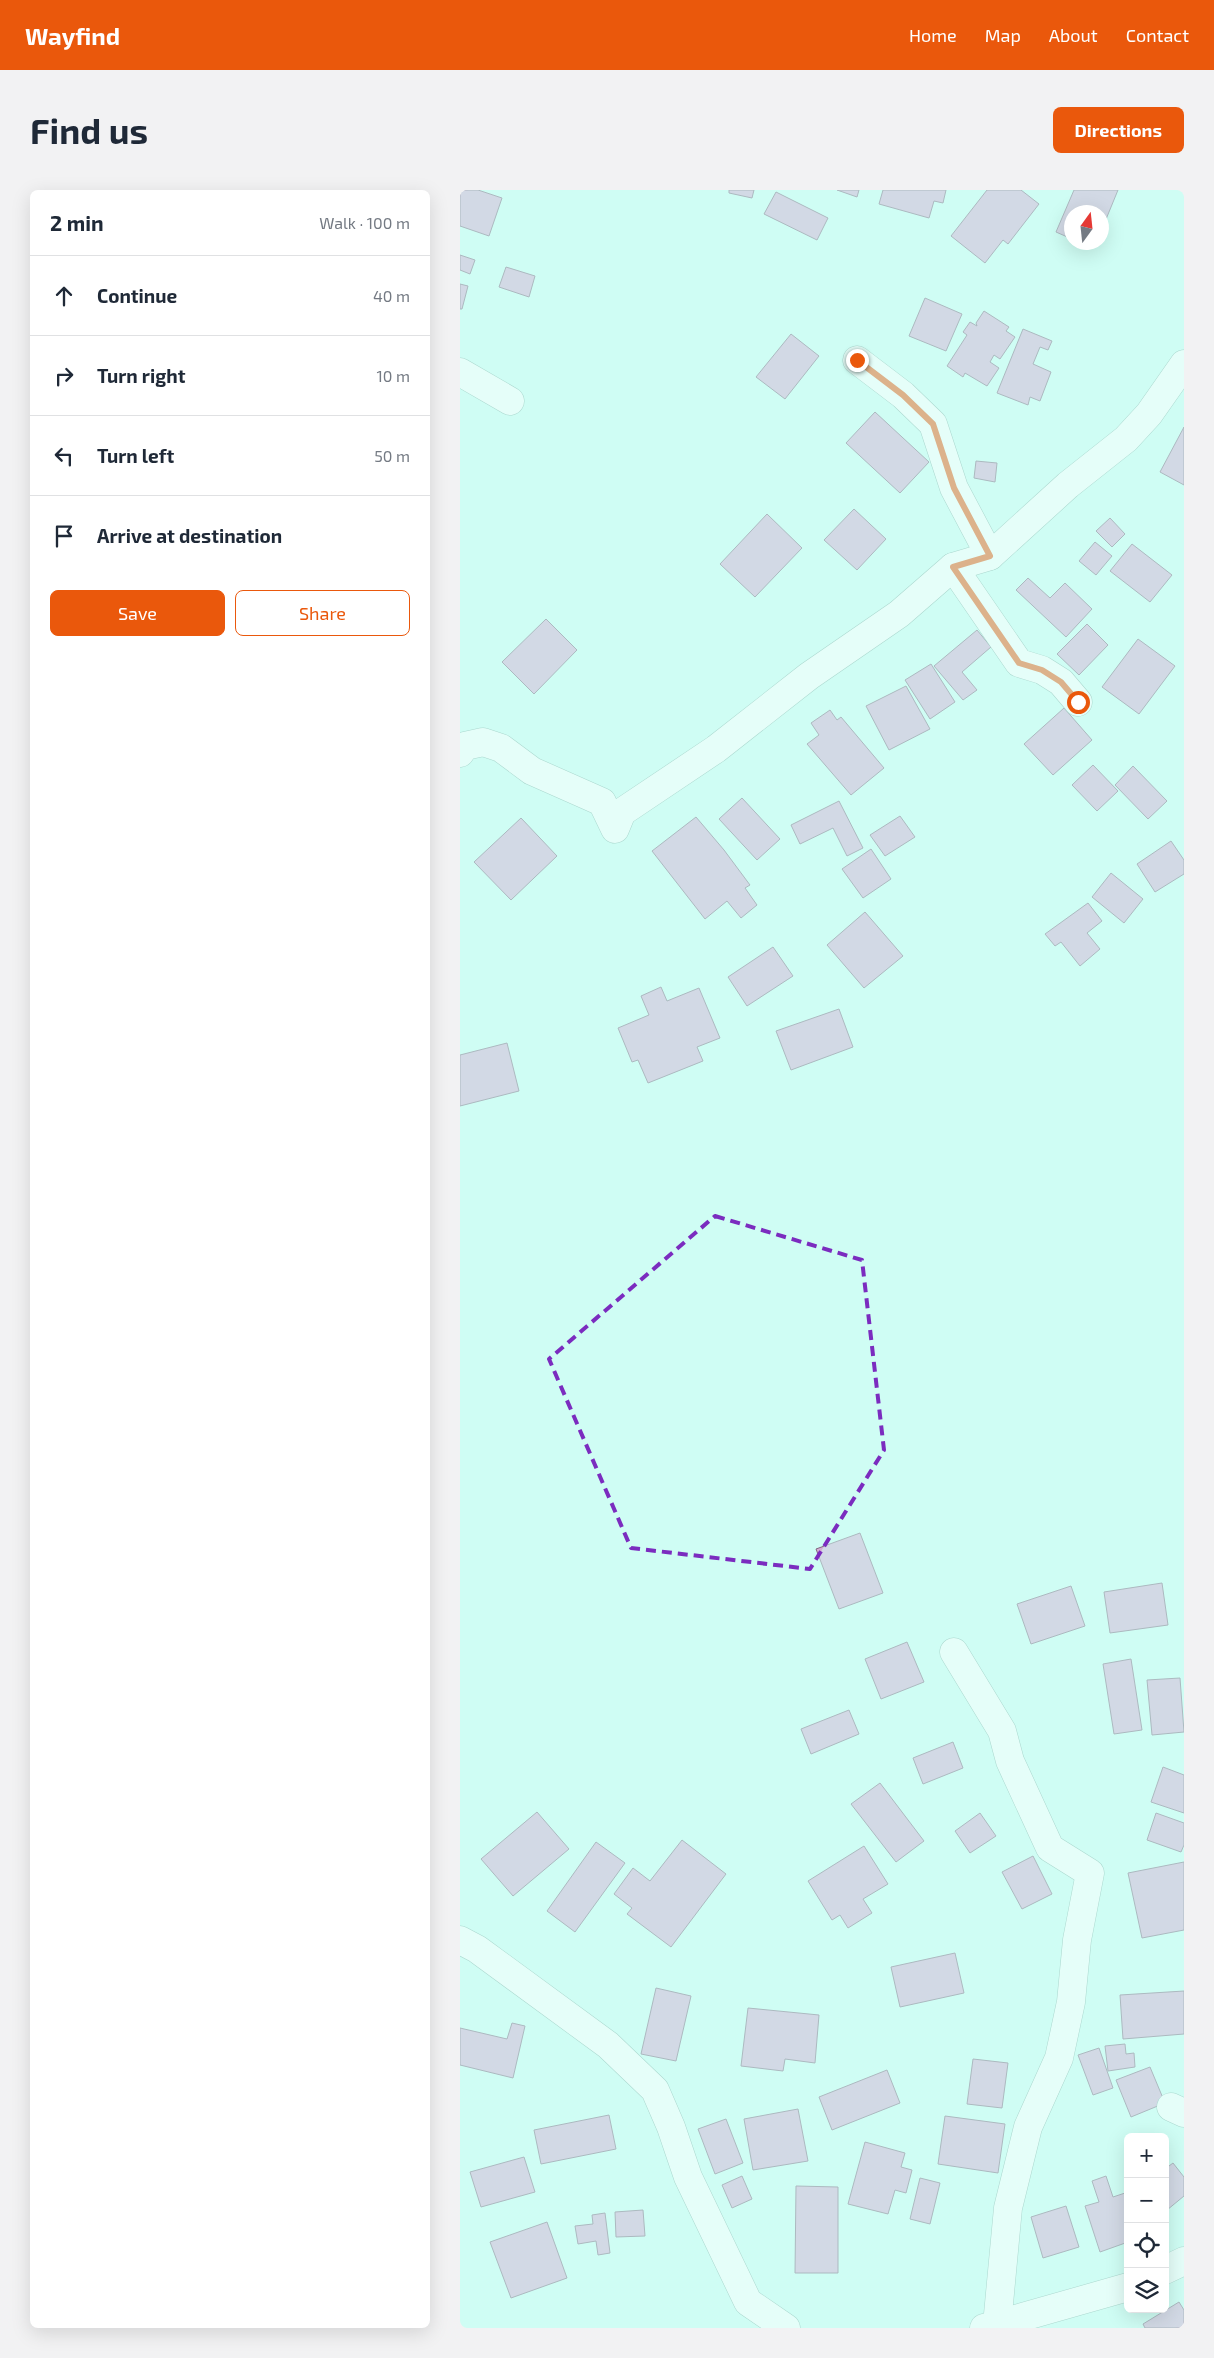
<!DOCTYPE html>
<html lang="en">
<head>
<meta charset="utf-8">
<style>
  body { margin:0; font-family:"Exo 2",sans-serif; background:#f2f2f3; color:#1f2937 }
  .controls { position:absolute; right:15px; bottom:15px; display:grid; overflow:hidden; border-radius:8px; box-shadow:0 5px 20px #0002 }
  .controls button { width:45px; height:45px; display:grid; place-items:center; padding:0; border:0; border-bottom:1px solid #e0e1e3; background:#fff; color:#1f2937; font:25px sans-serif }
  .compass { position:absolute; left:604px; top:15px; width:45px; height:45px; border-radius:50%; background:#fff; box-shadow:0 5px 20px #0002; rotate:15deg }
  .stop { position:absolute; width:15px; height:15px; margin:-11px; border:4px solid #ea580c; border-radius:50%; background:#fff }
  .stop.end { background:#ea580c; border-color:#fff; box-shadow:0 1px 5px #0008 }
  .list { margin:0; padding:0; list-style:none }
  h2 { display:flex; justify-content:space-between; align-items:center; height:65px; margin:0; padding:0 20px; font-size:21px }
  h2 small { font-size:16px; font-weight:400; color:#747a83 }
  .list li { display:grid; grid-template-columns:32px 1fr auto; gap:15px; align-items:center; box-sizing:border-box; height:80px; padding:0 20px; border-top:1px solid #e0e1e3 }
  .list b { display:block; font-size:19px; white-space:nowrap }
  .list em { font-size:16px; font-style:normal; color:#747a83 }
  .actions { display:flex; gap:10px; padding:15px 20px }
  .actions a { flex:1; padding:11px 0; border:1px solid #ea580c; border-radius:8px; text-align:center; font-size:18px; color:#ea580c }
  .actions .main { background:#ea580c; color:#fff }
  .icon { flex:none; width:28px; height:28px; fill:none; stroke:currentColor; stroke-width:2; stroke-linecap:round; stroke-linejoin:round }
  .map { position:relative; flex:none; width:724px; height:2138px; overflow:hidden; border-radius:8px }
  header { display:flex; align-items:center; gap:30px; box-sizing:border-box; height:70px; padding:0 25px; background:#ea580c; color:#fff }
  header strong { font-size:24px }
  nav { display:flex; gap:28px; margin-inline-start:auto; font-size:18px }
  .intro { display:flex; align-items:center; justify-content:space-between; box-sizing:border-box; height:120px; padding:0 30px }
  h1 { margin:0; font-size:35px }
  .button { padding:12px 22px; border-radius:8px; background:#ea580c; color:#fff; font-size:18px; font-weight:700 }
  main { display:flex; gap:30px; padding:0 30px }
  aside { flex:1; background:#fff; border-radius:8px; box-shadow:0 5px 20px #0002 }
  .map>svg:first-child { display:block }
  .building { fill:#d5add3; stroke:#816780 }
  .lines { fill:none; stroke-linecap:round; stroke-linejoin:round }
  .minor-casing { stroke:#7faba2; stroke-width:29 }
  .minor { stroke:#fff; stroke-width:28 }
  .route { stroke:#ea580c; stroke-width:6 }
  .marked { fill:none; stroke:#7b2cbf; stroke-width:4; stroke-dasharray:10 6; stroke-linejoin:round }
</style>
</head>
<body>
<header>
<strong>Wayfind</strong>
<nav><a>Home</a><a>Map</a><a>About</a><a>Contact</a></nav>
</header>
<div class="intro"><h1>Find us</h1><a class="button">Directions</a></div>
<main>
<aside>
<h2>2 min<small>Walk · 100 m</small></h2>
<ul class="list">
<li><svg class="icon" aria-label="ahead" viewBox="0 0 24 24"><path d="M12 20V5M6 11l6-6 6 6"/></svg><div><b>Continue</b></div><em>40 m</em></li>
<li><svg class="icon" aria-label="right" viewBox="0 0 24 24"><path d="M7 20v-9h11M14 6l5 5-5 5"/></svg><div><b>Turn right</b></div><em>10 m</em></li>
<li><svg class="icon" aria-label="left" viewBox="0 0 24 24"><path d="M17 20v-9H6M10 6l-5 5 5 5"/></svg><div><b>Turn left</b></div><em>50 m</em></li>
<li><svg class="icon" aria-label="arrive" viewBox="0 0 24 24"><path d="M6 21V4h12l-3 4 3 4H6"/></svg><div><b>Arrive at destination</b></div></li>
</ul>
<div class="actions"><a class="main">Save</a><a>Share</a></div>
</aside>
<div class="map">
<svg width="724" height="2138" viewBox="0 0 724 2138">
  <rect width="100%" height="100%" fill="#cffdf4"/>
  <g class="building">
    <polygon points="0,0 18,0 42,8 29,46 0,36"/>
    <polygon points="269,0 294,0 292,8 269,3"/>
    <polygon points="377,0 399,0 397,7"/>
    <polygon points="423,0 486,0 483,13 474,11 469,28 419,14"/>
    <polygon points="527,0 561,0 579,14 548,54 543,50 525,73 491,46"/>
    <polygon points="614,0 658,0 642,39 642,22 612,22 612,49 596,42"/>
    <polygon points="316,2 368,28 357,50 304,24"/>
    <polygon points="0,65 15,70 10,84 0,80"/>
    <polygon points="46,77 75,86 69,107 39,97"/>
    <polygon points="0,94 8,96 2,119 0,119"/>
    <polygon points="465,108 502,124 486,161 449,146"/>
    <polygon points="524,121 549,137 546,141 555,147 540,169 534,165 530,172 539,178 527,196 505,183 503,187 487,176 507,145 503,142 510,132 517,136 516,133"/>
    <polygon points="563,139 592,151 588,160 580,157 573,174 591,182 580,211 570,207 568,215 537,203"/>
    <polygon points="331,144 359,166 325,209 296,187"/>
    <polygon points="415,222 469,272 440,303 386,253"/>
    <polygon points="724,237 724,295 700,282"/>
    <polygon points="516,271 537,273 535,292 514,288"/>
    <polygon points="394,319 426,349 397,380 364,350"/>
    <polygon points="307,324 342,358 295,407 260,374"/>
    <polygon points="650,328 665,344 652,357 636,341"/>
    <polygon points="635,352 652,366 636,385 619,371"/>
    <polygon points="672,354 712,385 690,412 650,381"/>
    <polygon points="568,388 590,408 605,393 632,419 606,447 556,400"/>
    <polygon points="86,429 117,460 74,504 42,472"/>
    <polygon points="627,434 648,455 619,485 597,464"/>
    <polygon points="517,440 531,457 502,482 517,500 503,510 474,476"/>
    <polygon points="678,449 715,476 679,524 642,497"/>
    <polygon points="471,474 495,512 470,529 445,490"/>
    <polygon points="446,496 470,539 429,560 406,516"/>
    <polygon points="604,518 632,550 593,585 564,554"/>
    <polygon points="370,520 377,530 381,527 424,578 391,605 347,554 359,545 351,533"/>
    <polygon points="633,575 658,601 637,621 612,595"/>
    <polygon points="673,576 707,611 688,629 655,595"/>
    <polygon points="282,608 320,649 297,670 259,629"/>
    <polygon points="379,611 403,658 387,666 373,638 340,654 331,635"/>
    <polygon points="440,626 455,647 425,666 410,645"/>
    <polygon points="236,627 264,660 290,695 285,698 297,715 281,728 267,711 245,729 192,661"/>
    <polygon points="61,628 97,666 51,710 14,672"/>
    <polygon points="711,651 724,670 724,684 695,702 677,674"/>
    <polygon points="411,659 431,689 403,708 382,679"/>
    <polygon points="651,683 683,709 664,733 632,707"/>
    <polygon points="628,713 642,731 627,743 640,759 620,776 601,752 595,756 585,744"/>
    <polygon points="405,722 443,766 404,798 367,755"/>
    <polygon points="313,757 333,786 287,816 268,787"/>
    <polygon points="201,797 207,811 239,798 260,848 237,857 243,871 188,893 178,870 172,872 158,838 189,825 181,806"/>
    <polygon points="379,819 393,857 331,880 316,841"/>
    <polygon points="47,853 59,901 0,916 0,865"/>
    <polygon points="400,1343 423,1403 379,1419 356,1359"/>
    <polygon points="702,1393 708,1435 650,1443 644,1402"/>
    <polygon points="611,1396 625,1436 571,1454 557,1414"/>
    <polygon points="447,1452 464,1492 421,1509 405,1469"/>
    <polygon points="671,1469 682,1540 654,1544 643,1474"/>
    <polygon points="720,1488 724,1542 692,1545 687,1490"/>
    <polygon points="389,1520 399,1544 351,1564 341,1539"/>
    <polygon points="493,1552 503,1578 463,1594 453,1568"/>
    <polygon points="703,1577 724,1585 724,1623 691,1612"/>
    <polygon points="420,1593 464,1651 436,1672 391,1614"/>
    <polygon points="77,1622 109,1659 53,1706 21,1669"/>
    <polygon points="520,1623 536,1646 510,1663 495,1641"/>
    <polygon points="696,1623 724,1633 724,1655 721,1662 687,1650"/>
    <polygon points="222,1650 266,1684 211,1757 167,1724 172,1718 154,1704 173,1678 190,1691"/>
    <polygon points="136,1652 165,1673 115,1742 87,1721"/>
    <polygon points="404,1656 428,1694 403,1709 412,1723 388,1738 380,1725 372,1730 348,1691"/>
    <polygon points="573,1666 592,1704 562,1719 542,1682"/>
    <polygon points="724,1672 724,1740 682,1748 668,1683"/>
    <polygon points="495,1763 504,1803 440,1817 431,1777"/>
    <polygon points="196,1798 231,1806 216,1871 181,1864"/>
    <polygon points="724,1801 724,1844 663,1849 660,1805"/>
    <polygon points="288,1818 359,1825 355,1873 325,1869 323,1881 281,1876"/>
    <polygon points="52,1833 65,1836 53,1888 0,1875 0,1838 47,1849"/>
    <polygon points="665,1854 666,1864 674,1863 675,1877 648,1881 645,1856"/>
    <polygon points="639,1858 653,1898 633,1905 618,1865"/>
    <polygon points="513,1869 548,1873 542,1918 507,1914"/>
    <polygon points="690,1877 705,1913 671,1927 656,1890"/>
    <polygon points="427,1880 440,1913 372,1940 359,1907"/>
    <polygon points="338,1919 348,1971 293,1980 284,1929"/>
    <polygon points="149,1925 156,1959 81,1974 74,1940"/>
    <polygon points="485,1926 545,1934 538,1983 478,1974"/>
    <polygon points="266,1929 283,1973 255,1984 238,1939"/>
    <polygon points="405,1952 445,1963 441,1977 452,1980 446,2003 435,2000 428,2024 388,2014"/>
    <polygon points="64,1967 75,2002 21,2017 10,1982"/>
    <polygon points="713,1973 724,1987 724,2006 707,2020 705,2018 705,1979"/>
    <polygon points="282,1986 292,2009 272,2018 262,1995"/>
    <polygon points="646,1986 653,2007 668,2002 668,2052 640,2062 625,2016 639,2012 632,1991"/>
    <polygon points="460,1988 480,1993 470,2034 450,2029"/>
    <polygon points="336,1996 378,1997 378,2083 335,2083"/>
    <polygon points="606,2016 619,2057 583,2068 571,2027"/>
    <polygon points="183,2020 185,2046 156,2047 155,2022"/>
    <polygon points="145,2023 150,2063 138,2065 136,2051 118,2054 115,2036 133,2034 132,2025"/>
    <polygon points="87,2032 107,2088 51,2108 30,2052"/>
    <polygon points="719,2112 724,2120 724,2138 685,2138 683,2134"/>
  </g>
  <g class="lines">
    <g class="minor-casing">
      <g id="minor">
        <polyline points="397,170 443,205 473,234 494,298 530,366"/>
        <polyline points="0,182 50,211"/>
        <polyline points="493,377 559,473 582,480 601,492 618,512"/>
        <polyline points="0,563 5,556 23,552 41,558 72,581 142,612 155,639 162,622 256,559 349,486 439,424 493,377 530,366 608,295 666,249 689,224 724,174"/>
        <polyline points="494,1462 542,1541 550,1571 590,1658 630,1683 617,1750 611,1812 599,1868 568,1937 548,2018 537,2135"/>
        <polyline points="0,1750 17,1759 148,1855 195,1900 211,1937 228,1987 288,2112 326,2138"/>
        <polyline points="711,1917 724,1923"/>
        <polyline points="705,2080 724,2071"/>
        <polyline points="524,2138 668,2097"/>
      </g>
    </g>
    <use href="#minor" class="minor"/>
  </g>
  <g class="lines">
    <polyline class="route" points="397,170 443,205 473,234 494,298 530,366 493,377 559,473 582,480 601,492 618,512"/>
  </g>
  <path d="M0 0H724V2138H0ZM 255,1026 L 402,1070 L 424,1260 L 350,1379 L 171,1358 L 89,1169 Z" fill="#cffdf4" fill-opacity=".55" fill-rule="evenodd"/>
  <path class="marked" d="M 255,1026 L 402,1070 L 424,1260 L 350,1379 L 171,1358 L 89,1169 Z"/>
</svg>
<div class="controls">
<button>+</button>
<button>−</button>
<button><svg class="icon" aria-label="locate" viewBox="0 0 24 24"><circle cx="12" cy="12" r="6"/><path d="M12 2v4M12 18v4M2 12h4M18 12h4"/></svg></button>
<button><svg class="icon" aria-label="layers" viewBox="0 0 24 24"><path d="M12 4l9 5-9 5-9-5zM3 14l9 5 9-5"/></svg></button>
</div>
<svg class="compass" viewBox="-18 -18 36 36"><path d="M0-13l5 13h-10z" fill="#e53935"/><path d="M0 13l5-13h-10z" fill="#747a83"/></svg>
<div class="stop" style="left:618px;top:512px"></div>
<div class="stop end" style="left:397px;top:170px"></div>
</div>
</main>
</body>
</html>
